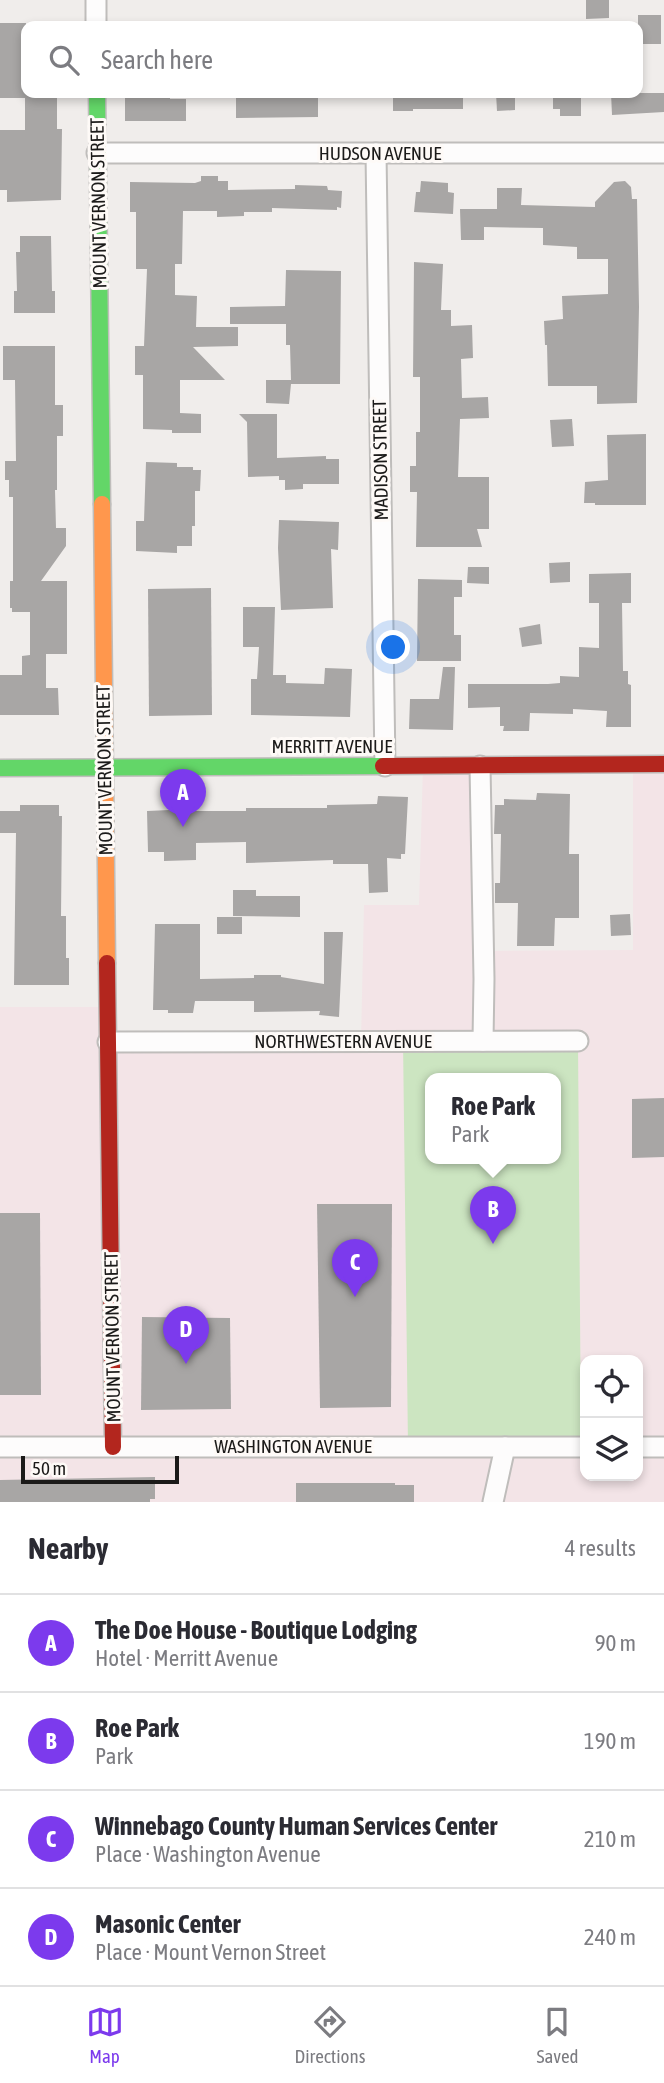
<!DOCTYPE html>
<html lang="en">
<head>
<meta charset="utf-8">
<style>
  body { margin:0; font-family:"Asap Condensed",sans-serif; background:#f2f2f3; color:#2b2b33 }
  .controls { position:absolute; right:21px; bottom:21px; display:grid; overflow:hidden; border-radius:14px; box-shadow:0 4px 10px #0003 }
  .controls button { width:63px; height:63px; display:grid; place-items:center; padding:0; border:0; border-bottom:2px solid #e1e1e2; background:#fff; color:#2b2b33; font:35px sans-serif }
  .scale { position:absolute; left:21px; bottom:18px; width:158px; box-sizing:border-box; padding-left:7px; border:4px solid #1b1a19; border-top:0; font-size:19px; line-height:24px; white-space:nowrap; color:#1b1a19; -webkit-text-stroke:5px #fefaf7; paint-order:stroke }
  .you { position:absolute; left:394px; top:648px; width:24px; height:24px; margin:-18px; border:5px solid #fff; border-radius:50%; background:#1a73e8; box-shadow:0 0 0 10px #1a73e833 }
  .badge { display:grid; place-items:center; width:46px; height:46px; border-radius:50%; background:#7c3aed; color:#fff; font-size:23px; font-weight:700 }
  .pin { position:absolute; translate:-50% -58px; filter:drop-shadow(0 2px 4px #0008) }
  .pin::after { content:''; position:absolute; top:37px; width:24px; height:21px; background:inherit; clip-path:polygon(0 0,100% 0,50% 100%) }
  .popup { position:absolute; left:425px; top:1073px; width:136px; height:91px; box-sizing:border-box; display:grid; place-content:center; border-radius:14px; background:#fff; filter:drop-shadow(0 2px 5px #0005); font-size:23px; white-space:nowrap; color:#7c7c81 }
  .popup b { font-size:26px; color:#2b2b33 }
  .popup::after { content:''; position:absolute; left:50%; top:100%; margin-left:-14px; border:14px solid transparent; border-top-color:#fff }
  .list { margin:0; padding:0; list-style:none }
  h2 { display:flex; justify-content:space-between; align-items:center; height:91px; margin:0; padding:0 28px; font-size:30px }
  h2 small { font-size:23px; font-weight:400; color:#7c7c81 }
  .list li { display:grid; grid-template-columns:46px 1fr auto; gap:21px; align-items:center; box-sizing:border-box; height:98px; padding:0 28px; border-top:2px solid #e1e1e2 }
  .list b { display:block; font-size:26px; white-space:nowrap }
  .list p { margin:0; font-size:23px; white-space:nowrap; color:#7c7c81 }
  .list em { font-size:23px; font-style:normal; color:#7c7c81 }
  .icon { flex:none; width:38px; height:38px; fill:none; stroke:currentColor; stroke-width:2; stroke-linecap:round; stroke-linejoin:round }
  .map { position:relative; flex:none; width:664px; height:1502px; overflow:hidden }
  .search { position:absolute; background:#fff; box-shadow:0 4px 10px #0003; left:21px; right:21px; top:21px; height:77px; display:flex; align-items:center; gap:18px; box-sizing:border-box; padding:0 24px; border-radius:14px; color:#7c7c81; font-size:26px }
  .sheet { height:483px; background:#fff }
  nav { display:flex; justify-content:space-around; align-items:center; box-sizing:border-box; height:98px; border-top:2px solid #e1e1e2; background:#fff; font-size:19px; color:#7c7c81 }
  nav a { display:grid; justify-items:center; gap:4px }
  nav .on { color:#7c3aed }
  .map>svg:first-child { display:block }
  .commercial { fill:#f3e4e7; fill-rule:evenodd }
  .green { fill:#cce5c1; fill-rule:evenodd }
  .building { fill:#a8a6a5 }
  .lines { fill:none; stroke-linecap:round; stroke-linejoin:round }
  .street-casing { stroke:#bfbdbb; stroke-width:23 }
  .fast-casing { stroke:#bfbdbb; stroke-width:19 }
  .slow-casing { stroke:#bfbdbb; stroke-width:19 }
  .jam-casing { stroke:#bfbdbb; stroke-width:19 }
  .street { stroke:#fdfcfc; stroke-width:19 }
  .fast { stroke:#63d668; stroke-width:16 }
  .slow { stroke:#ff974d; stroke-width:16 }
  .jam { stroke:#b3261e; stroke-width:16 }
  .labels { text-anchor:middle; stroke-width:6; stroke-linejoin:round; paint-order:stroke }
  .street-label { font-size:19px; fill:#1b1a19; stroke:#fefaf7 }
</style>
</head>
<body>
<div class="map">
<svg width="664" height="1502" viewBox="0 0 664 1502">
  <rect width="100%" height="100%" fill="#f0edeb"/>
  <path class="commercial" d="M 633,765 L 664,765 L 664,1502 L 0,1502 L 0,1007 L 107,1007 L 108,1042 L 361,1041 L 364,905 L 419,905 L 423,766 L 480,766 L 484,951 L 633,950 ZM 430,1078 L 556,1078 L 556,1158 L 430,1158 ZM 585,1360 L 638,1360 L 638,1476 L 585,1476 Z"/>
  <path class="green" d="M 403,1040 L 578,1041 L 581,1447 L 408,1446 ZM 430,1078 L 556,1078 L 556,1158 L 430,1158 Z"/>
  <g class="building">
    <polygon points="586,0 609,0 609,18 586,19"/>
    <rect x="638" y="15" width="23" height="29"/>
    <polygon points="0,23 26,23 26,93 57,93 57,129 62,129 61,200 7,202 7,190 0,190 0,130 25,130 25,98 0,98"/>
    <polygon points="236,93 318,93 318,117 236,118"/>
    <polygon points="393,93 463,93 463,109 413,109 413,111 393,111"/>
    <polygon points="496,93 515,93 515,110 497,111"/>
    <polygon points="553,93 581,93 581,116 560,116 560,109 553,109"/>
    <polygon points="611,93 664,93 664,112 612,115"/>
    <polygon points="125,95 170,95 170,99 186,99 186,121 125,121"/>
    <polygon points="201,176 218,176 218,181 228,181 228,190 295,189 295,185 327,186 328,190 342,191 341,208 337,207 337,210 272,208 272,212 244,212 244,216 217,217 217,211 183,211 182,264 175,264 175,295 197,296 196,327 238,327 238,346 193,347 225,380 180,380 180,413 201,414 201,433 172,433 172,430 143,429 143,375 135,375 135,346 144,346 147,269 136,269 136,212 130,212 130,182 195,183 201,181"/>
    <polygon points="421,181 448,183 448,192 454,193 453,214 414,212 416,192 420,192"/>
    <polygon points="625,181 631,187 632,199 637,199 639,307 637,403 597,404 597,386 548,386 547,345 545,345 544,321 563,319 562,296 608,294 608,259 577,259 577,247 543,245 543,228 484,227 484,240 461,240 460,209 497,209 497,188 522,188 521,205 595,207 595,202 614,182"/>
    <polygon points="20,236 51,236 52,291 55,291 55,313 14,313 14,291 17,291 16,252 20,252"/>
    <polygon points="414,262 443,264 441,310 451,310 451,326 472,325 473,358 461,359 462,398 488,397 489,418 460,419 458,477 489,477 489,529 477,529 482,547 416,547 417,492 410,492 410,466 416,466 416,432 420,432 420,377 413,377"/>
    <polygon points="286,270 341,271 340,384 291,384 289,404 266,403 266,380 291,380 290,345 286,345 286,324 230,324 230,307 285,306"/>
    <polygon points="3,346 55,346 55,405 63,405 63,436 57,436 57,490 55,490 56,528 66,528 66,546 41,581 67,581 67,654 46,654 46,688 58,688 59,715 0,715 0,675 22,675 22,656 30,655 30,612 12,612 12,608 10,608 10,581 13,581 13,497 9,497 9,480 5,480 5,461 16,461 15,380 3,380"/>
    <polygon points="239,414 277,414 277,458 326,456 326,459 339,459 339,484 303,484 303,489 285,490 285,480 279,480 279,476 248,477 247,422"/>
    <polygon points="572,419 574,446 552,447 550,420"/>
    <polygon points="646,434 646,505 595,505 595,503 584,503 585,482 608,480 607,435"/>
    <polygon points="146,462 177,463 177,467 193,467 193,470 201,470 200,491 195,491 195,526 192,526 192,546 177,546 177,553 136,551 136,521 144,521"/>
    <polygon points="279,520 339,522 338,550 331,549 333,608 281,610 278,548"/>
    <polygon points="570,562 570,582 550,583 549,563"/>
    <polygon points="468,567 489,567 489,584 467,583"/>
    <polygon points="631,573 631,603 622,603 623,671 628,671 628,684 631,685 631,727 606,727 607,711 573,709 573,714 530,713 529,731 503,731 504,726 500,726 500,707 468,708 468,684 548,684 560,683 560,676 579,677 579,647 599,648 599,603 589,603 589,574"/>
    <polygon points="418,579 462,580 462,597 454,597 454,635 461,635 461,661 417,661"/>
    <polygon points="211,588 212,715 149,716 148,589"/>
    <polygon points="243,607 275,607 273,675 286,675 286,683 324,684 325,668 352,669 350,717 251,715 251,679 257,679 259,647 243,647"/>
    <polygon points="540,624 542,644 522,647 519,628"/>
    <polygon points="443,667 455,667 453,730 409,729 410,699 439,699"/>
    <polygon points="537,793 570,794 569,854 579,854 579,918 555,918 554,946 517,946 518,903 495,903 495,883 500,883 501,834 494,834 495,805 504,805 504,799 536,800"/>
    <polygon points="378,796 408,797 405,854 401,854 401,859 387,858 388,892 369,893 368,864 333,864 333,860 246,863 246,842 196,843 196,860 164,861 164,852 148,852 147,811 193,809 193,811 246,811 246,808 327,808 327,805 377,804"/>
    <polygon points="20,805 59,805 59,816 62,816 61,916 66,916 66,958 69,958 69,985 14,985 16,833 0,833 0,811 20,811"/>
    <polygon points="233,890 256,890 256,896 300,896 300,917 233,916"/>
    <polygon points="630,914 631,935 611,936 610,915"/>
    <rect x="217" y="917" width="25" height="17"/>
    <polygon points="155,924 200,924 200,979 254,978 254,975 281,975 281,977 324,984 324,932 343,932 339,1017 319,1015 320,1011 254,1012 254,1001 195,1001 193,1013 168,1013 168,1010 153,1010"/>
    <polygon points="664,1098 664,1157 632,1158 632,1099"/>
    <polygon points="317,1204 392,1204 391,1407 320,1408"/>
    <polygon points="0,1213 40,1213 41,1395 0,1395"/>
    <polygon points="142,1317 230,1318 231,1409 141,1410"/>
    <polygon points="155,1477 155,1499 150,1499 150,1502 0,1502 0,1480"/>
    <polygon points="296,1483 395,1483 395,1485 414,1485 414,1502 296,1502"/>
  </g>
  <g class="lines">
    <g class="street-casing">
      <g id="street">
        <polyline points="96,0 96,26"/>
        <polyline points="97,153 664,153"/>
        <polyline points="376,153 385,766"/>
        <polyline points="480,766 484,979 483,1041"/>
        <polyline points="108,1042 578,1041"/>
        <polyline points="0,1447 585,1447"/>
        <polyline points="638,1447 664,1447"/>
        <polyline points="493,1502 505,1447"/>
      </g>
    </g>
    <g class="fast-casing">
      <g id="fast">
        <polyline points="97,93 102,504"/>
        <polyline points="0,768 383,766"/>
      </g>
    </g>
    <g class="slow-casing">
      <polyline id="slow" points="102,504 107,963"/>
    </g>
    <g class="jam-casing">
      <g id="jam">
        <polyline points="383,766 664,764"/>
        <polyline points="107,963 113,1447"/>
      </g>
    </g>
    <use href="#street" class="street"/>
    <use href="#fast" class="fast"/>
    <use href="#slow" class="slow"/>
    <use href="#jam" class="jam"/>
  </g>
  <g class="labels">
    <g class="street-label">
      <text x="380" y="160">HUDSON AVENUE</text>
      <text transform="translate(98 203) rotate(-91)" y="7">MOUNT VERNON STREET</text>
      <text transform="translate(380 460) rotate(-91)" y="7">MADISON STREET</text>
      <text x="332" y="753">MERRITT AVENUE</text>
      <text transform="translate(104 770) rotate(-91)" y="7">MOUNT VERNON STREET</text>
      <text x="343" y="1048">NORTHWESTERN AVENUE</text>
      <text transform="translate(112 1337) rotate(-91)" y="7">MOUNT VERNON STREET</text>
      <text x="293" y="1453">WASHINGTON AVENUE</text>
    </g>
  </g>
</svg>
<div class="controls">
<button><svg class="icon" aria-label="locate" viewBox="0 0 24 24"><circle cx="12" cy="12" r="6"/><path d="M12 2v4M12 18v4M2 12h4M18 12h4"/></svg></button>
<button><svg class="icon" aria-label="layers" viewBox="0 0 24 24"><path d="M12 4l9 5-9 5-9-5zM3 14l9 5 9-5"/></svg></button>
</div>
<div class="scale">50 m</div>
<div class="you"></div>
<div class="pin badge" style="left:183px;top:827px">A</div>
<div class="pin badge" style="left:493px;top:1244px">B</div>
<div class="popup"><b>Roe Park</b>Park</div>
<div class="pin badge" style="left:355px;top:1297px">C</div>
<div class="pin badge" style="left:186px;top:1364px">D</div>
<div class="search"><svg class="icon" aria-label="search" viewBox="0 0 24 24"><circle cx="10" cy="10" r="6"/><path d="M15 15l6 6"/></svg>Search here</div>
</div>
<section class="sheet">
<h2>Nearby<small>4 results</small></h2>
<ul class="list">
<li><span class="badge">A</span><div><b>The Doe House - Boutique Lodging</b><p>Hotel · Merritt Avenue</p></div><em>90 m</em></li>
<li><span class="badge">B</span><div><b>Roe Park</b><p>Park</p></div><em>190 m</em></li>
<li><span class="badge">C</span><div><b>Winnebago County Human Services Center</b><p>Place · Washington Avenue</p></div><em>210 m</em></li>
<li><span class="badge">D</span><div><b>Masonic Center</b><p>Place · Mount Vernon Street</p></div><em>240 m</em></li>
</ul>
</section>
<nav>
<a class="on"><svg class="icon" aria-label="map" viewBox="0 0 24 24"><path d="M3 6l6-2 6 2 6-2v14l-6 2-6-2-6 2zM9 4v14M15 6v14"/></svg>Map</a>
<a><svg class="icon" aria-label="directions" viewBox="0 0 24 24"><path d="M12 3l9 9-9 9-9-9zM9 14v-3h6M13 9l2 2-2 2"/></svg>Directions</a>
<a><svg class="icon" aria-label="saved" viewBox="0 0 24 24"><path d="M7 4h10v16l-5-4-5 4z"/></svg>Saved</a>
</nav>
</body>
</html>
